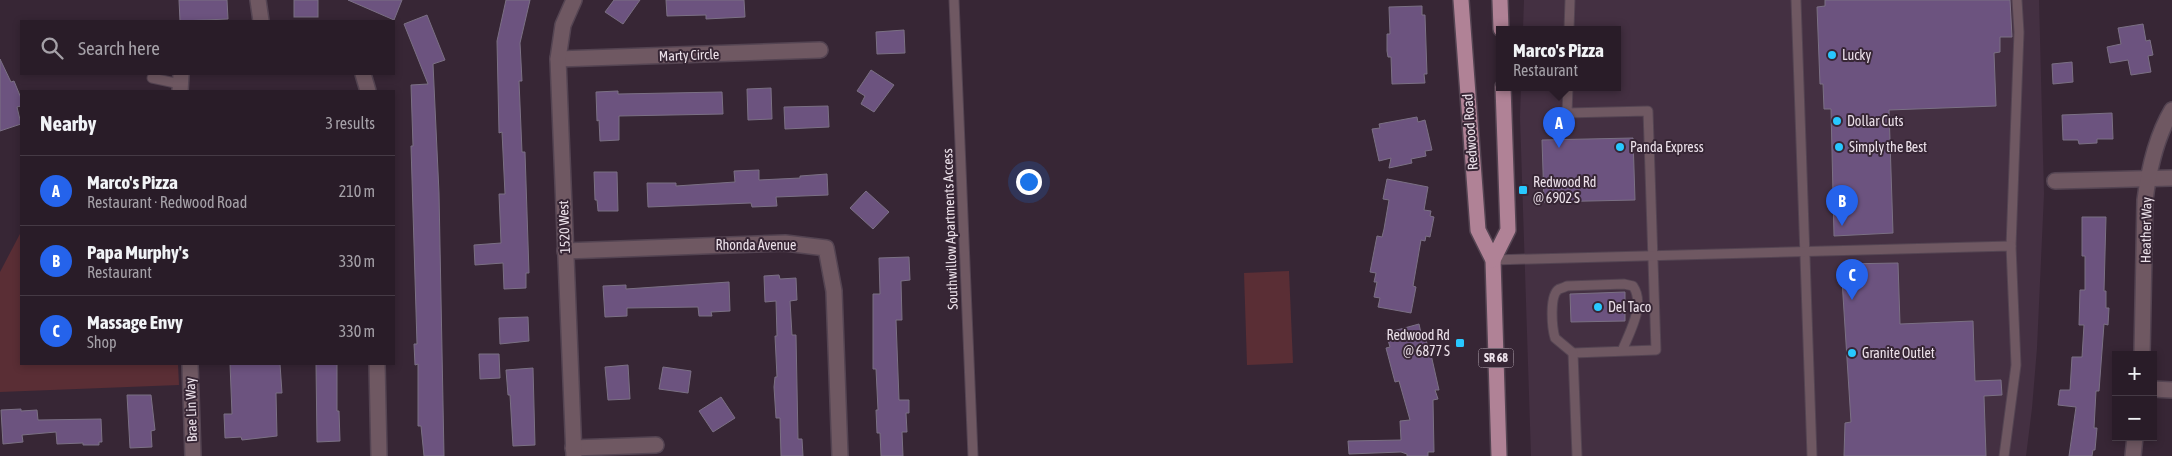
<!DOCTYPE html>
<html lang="en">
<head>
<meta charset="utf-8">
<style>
  body { margin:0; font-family:"Asap Condensed",sans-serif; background:#312530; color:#f1f3f6 }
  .controls { position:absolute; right:15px; bottom:15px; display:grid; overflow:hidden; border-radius:0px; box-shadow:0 2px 8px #0003 }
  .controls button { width:45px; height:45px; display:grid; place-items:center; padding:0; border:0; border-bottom:1px solid #453a45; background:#291c28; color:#f1f3f6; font:25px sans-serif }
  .you { position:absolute; left:1028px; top:181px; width:18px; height:18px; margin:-12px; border:4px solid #fff; border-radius:50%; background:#1a73e8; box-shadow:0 0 0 8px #1a73e833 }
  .badge { display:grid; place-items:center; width:32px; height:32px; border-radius:50%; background:#2563eb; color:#fff; font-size:16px; font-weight:700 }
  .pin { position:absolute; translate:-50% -41px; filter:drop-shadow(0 1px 2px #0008) }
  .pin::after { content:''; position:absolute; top:26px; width:18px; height:15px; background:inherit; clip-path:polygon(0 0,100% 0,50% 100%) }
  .popup { position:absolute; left:1496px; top:26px; width:125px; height:65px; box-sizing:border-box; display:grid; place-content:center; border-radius:0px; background:#291c28; filter:drop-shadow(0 1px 4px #0005); font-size:16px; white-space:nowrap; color:#a5a1a8 }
  .popup b { font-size:19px; color:#f1f3f6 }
  .popup::after { content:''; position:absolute; left:50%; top:100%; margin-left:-10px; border:10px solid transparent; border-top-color:#291c28 }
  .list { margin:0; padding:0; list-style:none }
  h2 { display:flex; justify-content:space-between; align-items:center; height:65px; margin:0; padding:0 20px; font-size:21px }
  h2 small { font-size:16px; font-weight:400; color:#a5a1a8 }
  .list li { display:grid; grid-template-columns:32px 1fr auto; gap:15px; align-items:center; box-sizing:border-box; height:70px; padding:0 20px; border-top:1px solid #453a45 }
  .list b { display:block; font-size:19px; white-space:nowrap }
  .list p { margin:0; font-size:16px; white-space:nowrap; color:#a5a1a8 }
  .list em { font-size:16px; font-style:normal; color:#a5a1a8 }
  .icon { flex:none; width:28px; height:28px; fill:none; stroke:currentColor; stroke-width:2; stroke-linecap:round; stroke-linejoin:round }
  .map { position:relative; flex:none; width:2172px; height:456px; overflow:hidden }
  .search { position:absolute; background:#291c28; box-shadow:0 2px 8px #0003; left:20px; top:20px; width:375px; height:55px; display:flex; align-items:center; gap:12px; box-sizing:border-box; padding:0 18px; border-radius:0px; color:#a5a1a8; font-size:19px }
  .panel { position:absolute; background:#291c28; box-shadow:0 2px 8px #0003; left:20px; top:90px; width:375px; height:275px; border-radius:0px }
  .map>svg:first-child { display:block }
  .built { fill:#443042 }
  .green { fill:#5a2e35 }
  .building { fill:#6c537f; stroke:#7b7084 }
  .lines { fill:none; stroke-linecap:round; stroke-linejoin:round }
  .lane-casing { stroke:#544452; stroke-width:11 }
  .street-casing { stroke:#544452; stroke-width:18 }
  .primary-casing { stroke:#544452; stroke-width:18 }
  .lane { stroke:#6f5862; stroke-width:9 }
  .street { stroke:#6f5862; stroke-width:15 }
  .primary { stroke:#b08296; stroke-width:15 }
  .poi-dot { fill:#28c8ff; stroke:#372635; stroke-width:2 }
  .labels { text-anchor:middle; stroke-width:4; stroke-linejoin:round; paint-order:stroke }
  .shield { fill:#372635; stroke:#b6a9b4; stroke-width:1 }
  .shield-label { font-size:12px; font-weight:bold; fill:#ece1ea }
  .street-label { font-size:14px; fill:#ece1ea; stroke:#372635 }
  .poi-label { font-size:14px; fill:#ece1ea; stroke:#372635; text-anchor:start }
</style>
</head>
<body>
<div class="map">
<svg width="2172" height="456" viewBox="0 0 2172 456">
  <rect width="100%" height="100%" fill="#372635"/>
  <polygon class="built" points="1524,0 2039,0 2044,194 2037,348 2032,408 2026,456 1531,456 1520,117 1521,87 1618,87 1618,29 1523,29"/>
  <g class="green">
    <polygon points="21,232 21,364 178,364 179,385 0,392 0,272"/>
    <polygon points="1289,271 1293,363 1247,365 1244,273"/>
  </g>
  <g class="building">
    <polygon points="179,0 227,0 228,19 180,21"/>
    <rect x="294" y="0" width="24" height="17"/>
    <polygon points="348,0 402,0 394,20"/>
    <polygon points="506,0 530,0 520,43 522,81 519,81 522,152 525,152 529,273 526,273 526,288 504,289 503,263 475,265 474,245 501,243 499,194 505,194 502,132 499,133 497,41"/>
    <polygon points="614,0 640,0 623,24 605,12"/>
    <polygon points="666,0 744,0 745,17 706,19 706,15 667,16"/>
    <polygon points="1825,0 2010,0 2012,37 2000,37 2000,52 1994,53 1996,106 1889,110 1893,233 1834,236 1831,109 1824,109 1823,84 1820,84 1817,7 1825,6"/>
    <polygon points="1422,6 1422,15 1425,15 1427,74 1424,74 1425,83 1392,84 1391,57 1388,57 1387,51 1387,34 1390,34 1389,7"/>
    <polygon points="427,15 445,60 433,64 439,193 444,456 424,456 421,426 418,426 418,364 415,365 414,344 417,344 411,146 413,146 411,85 428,84 404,24"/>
    <polygon points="2143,24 2146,41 2150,40 2153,55 2148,56 2151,72 2131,75 2128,60 2110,63 2107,47 2121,44 2118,28"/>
    <polygon points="904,30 905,53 877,54 876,32"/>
    <polygon points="0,59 11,82 14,81 21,98 21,106 17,107 21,124 0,131"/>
    <polygon points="2072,62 2073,82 2053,84 2052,64"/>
    <polygon points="871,70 894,85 874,112 861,104 865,96 857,91"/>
    <polygon points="771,88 772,119 748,120 747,89"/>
    <polygon points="618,91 618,94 722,92 723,114 619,116 619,140 600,141 599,120 597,121 596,92"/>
    <polygon points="828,106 829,127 785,129 784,107"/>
    <polygon points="2112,113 2113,139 2097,139 2097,143 2079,144 2078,140 2063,140 2062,115"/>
    <polygon points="1417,117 1418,122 1425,120 1432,150 1425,151 1426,156 1411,159 1412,163 1389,168 1391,158 1379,161 1372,129 1380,128 1379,124"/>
    <polygon points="1633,138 1635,200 1544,202 1542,140"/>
    <polygon points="759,170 759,180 800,178 800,176 827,174 828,195 776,197 777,206 752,207 751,203 648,207 647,183 676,183 676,186 735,182 734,171"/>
    <polygon points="594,172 617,172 618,211 598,211 597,200 595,200"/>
    <polygon points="1387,179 1428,187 1424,210 1431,211 1430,216 1434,217 1430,237 1426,236 1425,241 1421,240 1413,286 1416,287 1411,313 1378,307 1380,298 1374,297 1377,282 1374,282 1376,273 1370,272 1377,236 1382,237 1384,229 1389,200 1383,199"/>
    <polygon points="866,191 889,212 873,229 850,208"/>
    <polygon points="2082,217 2106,217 2104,291 2106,291 2106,308 2109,308 2108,325 2104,324 2099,391 2096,391 2094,428 2097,428 2095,450 2093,450 2092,456 2069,456 2076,407 2058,405 2060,390 2070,390 2072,357 2082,357 2084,325 2079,325 2080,290 2085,290 2085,256 2082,256"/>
    <polygon points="909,257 910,280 901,281 902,320 896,320 899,400 909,400 909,413 906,413 907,432 902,432 903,456 881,456 880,433 877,433 876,410 878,410 876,369 873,369 873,294 880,294 879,258"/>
    <polygon points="1898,263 1900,324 1973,321 1975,381 2001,380 2002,395 1984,396 1986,456 1844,456 1845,423 1851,422 1841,264"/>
    <polygon points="779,275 780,279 796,278 797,300 790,301 792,335 796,335 798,439 802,439 803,456 781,456 780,418 776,418 774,387 775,377 777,377 775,336 777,336 776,301 765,302 764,276"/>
    <polygon points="729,282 730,311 711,312 712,316 699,316 698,307 627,308 627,316 605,317 603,286 626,285 626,289"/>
    <polygon points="1625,292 1625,321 1571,322 1570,294"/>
    <polygon points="528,317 529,341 500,344 499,318"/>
    <polygon points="1419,324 1421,333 1424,332 1429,351 1430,350 1439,390 1435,390 1438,399 1433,400 1434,452 1428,452 1428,456 1407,456 1407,454 1401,452 1349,454 1348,441 1401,440 1400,421 1410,420 1399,381 1395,382 1386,348 1390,347 1386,333"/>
    <polygon points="479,354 499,354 500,378 480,379"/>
    <polygon points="230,364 280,364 282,393 276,393 277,436 242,440 241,437 225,438 224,414 232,414"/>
    <polygon points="316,364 337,364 337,411 339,411 340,441 317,442"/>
    <polygon points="628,365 630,399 608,400 605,367"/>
    <polygon points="663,367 691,371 688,393 659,389"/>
    <polygon points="533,368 535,445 513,446 510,395 508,395 506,370"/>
    <polygon points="127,395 151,395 155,430 151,431 152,447 130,448"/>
    <polygon points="721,397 735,418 713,432 699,411"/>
    <polygon points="21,409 21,411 37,410 38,420 101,419 102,442 99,442 99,445 83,445 83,443 57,444 56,432 22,435 23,442 3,444 1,410"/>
  </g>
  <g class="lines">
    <g class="lane-casing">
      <g id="lane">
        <polyline points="954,0 973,456"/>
        <polyline points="1796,0 1812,456"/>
        <polyline points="1569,29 1570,0"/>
        <polyline points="152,78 180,84"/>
        <path d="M 1568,87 L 1567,113 L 1648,111 L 1656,350 L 1573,353 L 1555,338 C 1552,328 1549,295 1559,289 C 1560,289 1567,286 1567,286 L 1624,284 L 1633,286 C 1646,305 1629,333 1622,351"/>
        <polyline points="2011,246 2019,32 2017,0"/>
        <polyline points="1493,260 2011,246 2016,365 2004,456"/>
        <polyline points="1573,353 1577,456"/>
      </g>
    </g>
    <g class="street-casing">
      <g id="street">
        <polyline points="258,0 261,21"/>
        <polyline points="558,59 820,50"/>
        <polyline points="363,74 368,91"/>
        <polyline points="180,91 181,74"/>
        <polyline points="2055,181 2172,178"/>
        <polyline points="565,251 785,243 826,248 834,291 840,456"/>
        <path d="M 2142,355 L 2145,200 C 2149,168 2156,137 2172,110"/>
        <polyline points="190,364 193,456"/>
        <polyline points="377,364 379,456"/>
        <polyline points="2153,389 2172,390"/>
        <polyline points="573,448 656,445"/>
        <polyline points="574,456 558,59 563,25 574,0"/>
        <polyline points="2133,456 2135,437"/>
      </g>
    </g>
    <g class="primary-casing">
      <g id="primary">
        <polyline points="1461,0 1478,230 1493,260 1499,456"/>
        <polyline points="1500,0 1501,29"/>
        <polyline points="1493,260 1508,230 1503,87"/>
      </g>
    </g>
    <use href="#lane" class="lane"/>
    <use href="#street" class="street"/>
    <use href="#primary" class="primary"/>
  </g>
  <g class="poi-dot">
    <circle cx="1832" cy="55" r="5"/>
    <circle cx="1837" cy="121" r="5"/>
    <circle cx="1620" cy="147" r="5"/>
    <circle cx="1839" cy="147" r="5"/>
    <rect x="1518" y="185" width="10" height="10" rx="2.5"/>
    <circle cx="1598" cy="307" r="5"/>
    <rect x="1455" y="338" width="10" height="10" rx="2.5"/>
    <circle cx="1852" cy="353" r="5"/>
  </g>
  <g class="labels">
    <rect class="shield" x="1478.5" y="348.5" width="35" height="19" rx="4"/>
    <g class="shield-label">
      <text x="1496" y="362">SR 68</text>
    </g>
    <g class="street-label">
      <text transform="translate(689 55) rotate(-2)" y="5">Marty Circle</text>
      <text transform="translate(1470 132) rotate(-94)" y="5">Redwood Road</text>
      <text transform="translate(564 227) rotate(-92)" y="5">1520 West</text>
      <text transform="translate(950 229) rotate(-92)" y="5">Southwillow Apartments Access</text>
      <text transform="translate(2146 230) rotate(-89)" y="5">Heather Way</text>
      <text x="756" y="250">Rhonda Avenue</text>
      <text transform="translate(191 410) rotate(-92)" y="5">Brae Lin Way</text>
    </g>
    <g class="poi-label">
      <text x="1842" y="60">Lucky</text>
      <text x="1847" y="126">Dollar Cuts</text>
      <text x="1630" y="152">Panda Express</text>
      <text x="1849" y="152">Simply the Best</text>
      <text x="1533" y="187">Redwood Rd<tspan x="1533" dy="16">@ 6902 S</tspan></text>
      <text x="1608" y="312">Del Taco</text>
      <text x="1450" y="340" text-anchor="end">Redwood Rd<tspan x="1450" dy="16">@ 6877 S</tspan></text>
      <text x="1862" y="358">Granite Outlet</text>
    </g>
  </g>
</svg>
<div class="controls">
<button>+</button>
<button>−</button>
</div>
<div class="you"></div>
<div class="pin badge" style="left:1559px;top:148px">A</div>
<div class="popup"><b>Marco's Pizza</b>Restaurant</div>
<div class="pin badge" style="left:1842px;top:226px">B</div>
<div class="pin badge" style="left:1852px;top:300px">C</div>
<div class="search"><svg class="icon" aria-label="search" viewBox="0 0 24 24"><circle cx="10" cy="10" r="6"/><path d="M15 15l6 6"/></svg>Search here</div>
<section class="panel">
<h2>Nearby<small>3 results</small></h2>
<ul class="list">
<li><span class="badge">A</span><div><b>Marco's Pizza</b><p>Restaurant · Redwood Road</p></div><em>210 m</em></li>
<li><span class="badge">B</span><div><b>Papa Murphy's</b><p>Restaurant</p></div><em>330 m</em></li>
<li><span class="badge">C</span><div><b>Massage Envy</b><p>Shop</p></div><em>330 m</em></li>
</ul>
</section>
</div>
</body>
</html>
